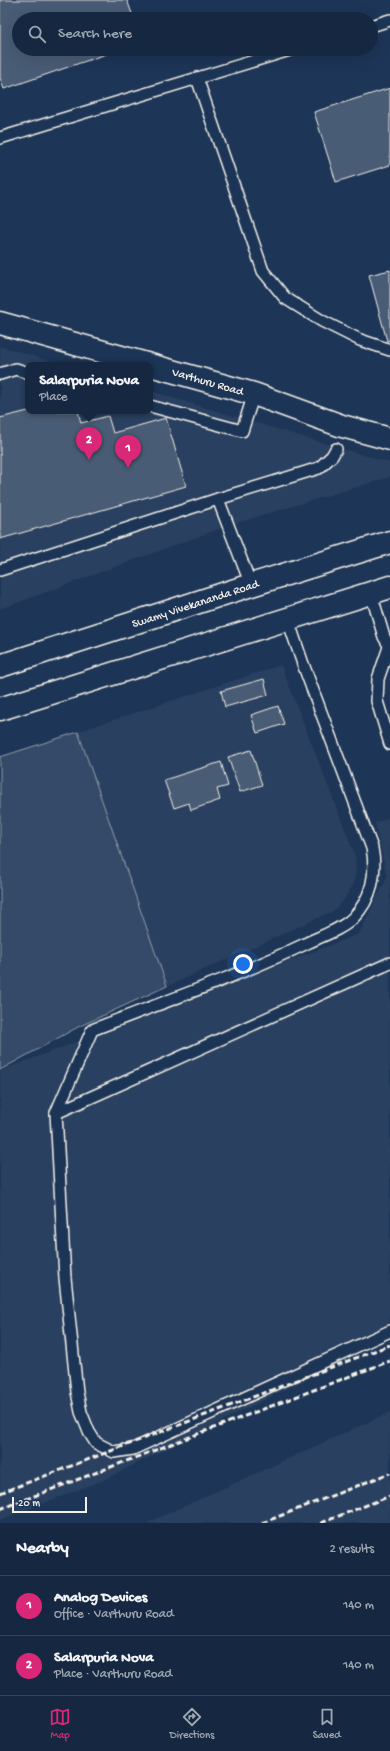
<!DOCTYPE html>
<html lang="en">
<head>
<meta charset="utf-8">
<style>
  body { margin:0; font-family:"Gochi Hand",sans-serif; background:#23344c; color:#f1f3f6 }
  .scale { position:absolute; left:12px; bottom:10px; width:75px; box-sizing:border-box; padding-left:4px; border:2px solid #f4f1e8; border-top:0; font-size:11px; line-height:14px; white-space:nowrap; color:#f4f1e8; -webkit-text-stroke:3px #1d3557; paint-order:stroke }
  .you { position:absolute; left:243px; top:964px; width:14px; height:14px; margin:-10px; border:3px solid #fff; border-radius:50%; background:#1a73e8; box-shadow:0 0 0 6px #1a73e833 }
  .badge { display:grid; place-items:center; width:26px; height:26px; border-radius:50%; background:#db2777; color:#fff; font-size:13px; font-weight:700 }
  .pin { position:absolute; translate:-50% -33px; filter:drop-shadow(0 1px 2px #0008) }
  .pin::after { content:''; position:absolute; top:21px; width:14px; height:12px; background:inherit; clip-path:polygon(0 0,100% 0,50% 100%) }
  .popup { position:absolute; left:25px; top:362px; width:128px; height:52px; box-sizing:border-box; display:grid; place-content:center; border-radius:8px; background:#162841; filter:drop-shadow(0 1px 3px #0005); font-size:13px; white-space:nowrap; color:#9ea6b1 }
  .popup b { font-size:15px; color:#f1f3f6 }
  .popup::after { content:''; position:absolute; left:50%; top:100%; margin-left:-8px; border:8px solid transparent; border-top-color:#162841 }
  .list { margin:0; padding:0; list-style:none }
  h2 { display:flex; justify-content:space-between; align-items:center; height:52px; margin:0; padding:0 16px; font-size:17px }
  h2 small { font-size:13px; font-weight:400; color:#9ea6b1 }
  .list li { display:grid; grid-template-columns:26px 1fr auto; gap:12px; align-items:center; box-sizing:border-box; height:60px; padding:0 16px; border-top:1px solid #35445a }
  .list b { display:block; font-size:15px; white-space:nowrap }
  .list p { margin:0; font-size:13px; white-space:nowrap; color:#9ea6b1 }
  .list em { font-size:13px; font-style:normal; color:#9ea6b1 }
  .icon { flex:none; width:22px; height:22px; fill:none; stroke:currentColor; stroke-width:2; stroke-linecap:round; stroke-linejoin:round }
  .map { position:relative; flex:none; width:390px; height:1523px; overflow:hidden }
  .search { position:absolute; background:#162841; box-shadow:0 4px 16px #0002; left:12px; right:12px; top:12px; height:44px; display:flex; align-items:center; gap:10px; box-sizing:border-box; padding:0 14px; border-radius:22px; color:#9ea6b1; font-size:15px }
  .sheet { height:172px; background:#162841 }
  nav { display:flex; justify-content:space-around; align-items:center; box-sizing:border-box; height:56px; border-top:1px solid #35445a; background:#162841; font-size:11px; color:#9ea6b1 }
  nav a { display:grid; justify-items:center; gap:2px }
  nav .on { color:#db2777 }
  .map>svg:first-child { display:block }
  .built { fill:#2a4060 }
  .green { fill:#354a67; stroke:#949ea8 }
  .building { fill:#485b74; stroke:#f4f1e8 }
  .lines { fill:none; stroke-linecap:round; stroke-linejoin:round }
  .lane-casing { stroke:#f4f1e8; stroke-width:14 }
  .secondary-casing { stroke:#f4f1e8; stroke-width:25 }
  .primary-casing { stroke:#f4f1e8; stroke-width:25 }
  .lane { stroke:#1d3557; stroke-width:11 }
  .secondary { stroke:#1d3557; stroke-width:22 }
  .primary { stroke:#1d3557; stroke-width:22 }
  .rail { stroke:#f4f1e8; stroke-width:3; stroke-dasharray:6 3; stroke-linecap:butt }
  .labels { text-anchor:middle; stroke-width:3.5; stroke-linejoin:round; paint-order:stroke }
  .street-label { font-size:12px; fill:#f4f1e8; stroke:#1d3557 }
</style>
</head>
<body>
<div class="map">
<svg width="390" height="1523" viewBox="0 0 390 1523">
  <rect width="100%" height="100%" fill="#1d3557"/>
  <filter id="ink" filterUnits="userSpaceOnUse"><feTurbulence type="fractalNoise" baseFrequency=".025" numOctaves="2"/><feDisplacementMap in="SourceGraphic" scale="8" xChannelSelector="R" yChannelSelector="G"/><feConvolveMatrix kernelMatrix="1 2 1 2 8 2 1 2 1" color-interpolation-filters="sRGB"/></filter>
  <g filter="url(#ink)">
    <g class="built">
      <polygon points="0,346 64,365 28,365 28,411 150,411 150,391 390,463 390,477 230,525 0,609"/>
      <polygon points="281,665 355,855 356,872 352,887 343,901 333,911 78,1027 0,1070 0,757"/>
      <polygon points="390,817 390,1337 104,1480 0,1520 0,1071 359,934 387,877 375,823"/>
      <polygon points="390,1412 390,1523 147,1523"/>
    </g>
    <polygon class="green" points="78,732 167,986 78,1027 0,1070 0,757"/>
    <g class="building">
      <polygon points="0,0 127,0 134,19 19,19 19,49 121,49 4,89 0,78"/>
      <polygon points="390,88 390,165 336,182 314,112"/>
      <polygon points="390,270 390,340 387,341 369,275"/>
      <polygon points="28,411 78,411 81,423 108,416 113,433 166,418 186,486 0,539 0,418"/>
      <polygon points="264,679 268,695 225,707 221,691"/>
      <polygon points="278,706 284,724 257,733 251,715"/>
      <polygon points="251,750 262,785 240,792 228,757"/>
      <polygon points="221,762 228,786 217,789 220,800 191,810 189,803 174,808 164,780"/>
    </g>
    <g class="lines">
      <g class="lane-casing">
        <g id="lane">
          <polyline points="371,26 390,20"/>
          <polyline points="197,78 263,271 285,298 322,321 360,340 390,350"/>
          <polyline points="0,138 293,49"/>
          <polyline points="0,374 16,369 28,373"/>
          <polyline points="150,406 242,431 254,394"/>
          <polyline points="0,570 218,499"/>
          <polyline points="251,585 218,499 319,468 332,456 336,449"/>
          <polyline points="371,593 384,637 390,647"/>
          <path d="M 288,620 L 303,664 L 372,848 C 377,873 372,899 353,918 C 341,930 321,936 305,944 C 236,977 163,1002 92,1030 L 56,1113 L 65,1278 L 77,1392 L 81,1412 L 89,1432 L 96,1443 L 114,1452 L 133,1449 L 390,1331"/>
          <polyline points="389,647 378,679 377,701 390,744"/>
          <polyline points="56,1113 390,963"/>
        </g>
      </g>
      <g class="secondary-casing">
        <polyline id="secondary" points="0,323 254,394 342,426 390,439"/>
      </g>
      <g class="primary-casing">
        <g id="primary">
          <polyline points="0,666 251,585 390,542"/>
          <polyline points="0,709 390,587"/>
        </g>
      </g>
      <use href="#lane" class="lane"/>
      <use href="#secondary" class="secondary"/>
      <use href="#primary" class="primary"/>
      <g class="rail">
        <polyline points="0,1493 390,1345"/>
        <polyline points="0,1509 390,1361"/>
        <polyline points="262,1523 390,1473"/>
        <polyline points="321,1523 390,1496"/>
      </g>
    </g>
  </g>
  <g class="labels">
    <g class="street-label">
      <text transform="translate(208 381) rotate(16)" y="4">Varthuru Road</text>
      <text transform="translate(195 603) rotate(-18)" y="4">Swamy Vivekananda Road</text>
    </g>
  </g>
</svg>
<div class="scale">20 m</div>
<div class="you"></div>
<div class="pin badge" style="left:128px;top:468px">1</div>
<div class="pin badge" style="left:89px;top:460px">2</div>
<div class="popup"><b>Salarpuria Nova</b>Place</div>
<div class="search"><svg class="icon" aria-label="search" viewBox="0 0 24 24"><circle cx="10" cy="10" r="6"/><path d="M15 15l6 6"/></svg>Search here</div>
</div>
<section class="sheet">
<h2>Nearby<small>2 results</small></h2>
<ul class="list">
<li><span class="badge">1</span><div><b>Analog Devices</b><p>Office · Varthuru Road</p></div><em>140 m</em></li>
<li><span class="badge">2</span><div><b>Salarpuria Nova</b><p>Place · Varthuru Road</p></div><em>140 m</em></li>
</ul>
</section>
<nav>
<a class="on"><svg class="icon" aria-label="map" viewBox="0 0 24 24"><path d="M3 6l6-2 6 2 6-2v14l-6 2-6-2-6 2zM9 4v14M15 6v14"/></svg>Map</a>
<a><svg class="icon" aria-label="directions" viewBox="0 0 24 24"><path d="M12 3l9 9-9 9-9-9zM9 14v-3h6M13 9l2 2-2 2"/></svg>Directions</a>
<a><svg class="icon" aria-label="saved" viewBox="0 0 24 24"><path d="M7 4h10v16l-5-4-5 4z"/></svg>Saved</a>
</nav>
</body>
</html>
